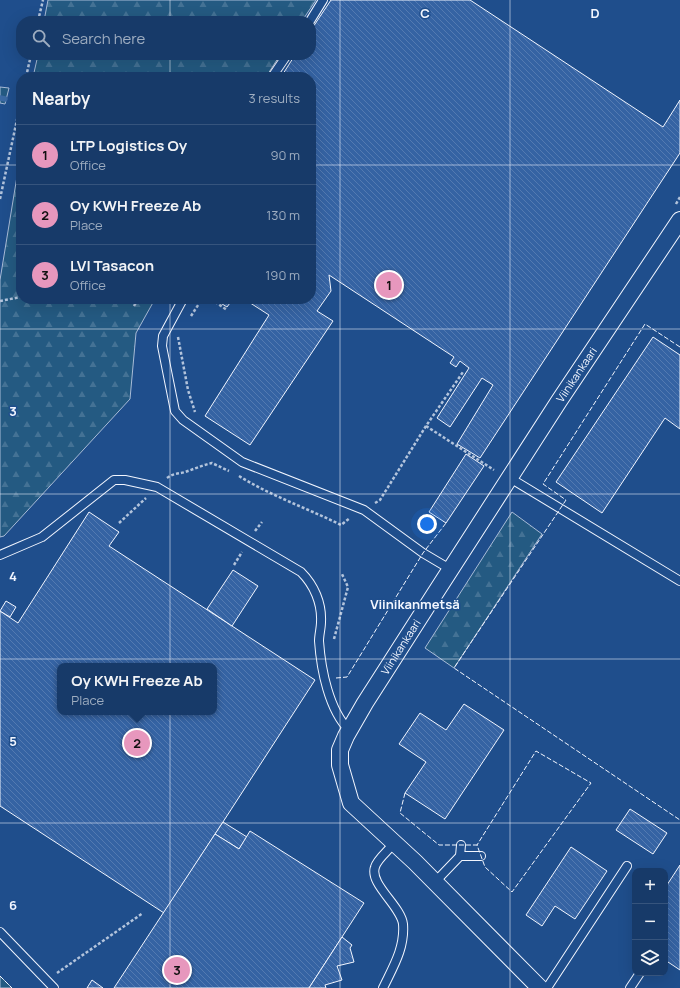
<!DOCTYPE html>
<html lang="en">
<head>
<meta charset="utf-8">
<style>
  body { margin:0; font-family:Manrope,sans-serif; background:#244571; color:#f1f3f6 }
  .controls { position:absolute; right:12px; bottom:12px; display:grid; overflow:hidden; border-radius:8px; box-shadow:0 4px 16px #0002 }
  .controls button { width:36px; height:36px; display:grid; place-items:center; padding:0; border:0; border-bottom:1px solid #36547d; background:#173a69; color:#f1f3f6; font:20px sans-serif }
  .you { position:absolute; left:427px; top:524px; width:14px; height:14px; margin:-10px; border:3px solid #fff; border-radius:50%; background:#1a73e8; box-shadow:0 0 0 6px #1a73e833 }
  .badge { display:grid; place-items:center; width:26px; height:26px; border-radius:50%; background:#e797bd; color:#111; font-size:13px; font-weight:700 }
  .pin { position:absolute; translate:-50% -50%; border:2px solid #fff; box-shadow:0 1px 4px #0006 }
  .popup { position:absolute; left:57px; top:663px; width:160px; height:52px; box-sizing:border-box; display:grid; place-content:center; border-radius:8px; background:#173a69; filter:drop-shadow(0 1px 3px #0005); font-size:13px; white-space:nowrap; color:#9eadc0 }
  .popup b { font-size:15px; color:#f1f3f6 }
  .popup::after { content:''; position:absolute; left:50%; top:100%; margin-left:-8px; border:8px solid transparent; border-top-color:#173a69 }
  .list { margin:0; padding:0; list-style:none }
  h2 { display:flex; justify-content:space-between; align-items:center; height:52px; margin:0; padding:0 16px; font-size:17px }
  h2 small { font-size:13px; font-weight:400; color:#9eadc0 }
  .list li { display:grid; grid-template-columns:26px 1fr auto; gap:12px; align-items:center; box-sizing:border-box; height:60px; padding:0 16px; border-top:1px solid #36547d }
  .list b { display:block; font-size:15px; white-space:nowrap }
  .list p { margin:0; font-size:13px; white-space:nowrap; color:#9eadc0 }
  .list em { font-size:13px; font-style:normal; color:#9eadc0 }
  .icon { flex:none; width:22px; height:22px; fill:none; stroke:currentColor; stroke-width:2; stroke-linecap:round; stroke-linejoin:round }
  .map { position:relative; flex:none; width:680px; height:988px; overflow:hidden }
  .search { position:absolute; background:#173a69; box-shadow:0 4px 16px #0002; left:16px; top:16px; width:300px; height:44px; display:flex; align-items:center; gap:10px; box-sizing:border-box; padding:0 14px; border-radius:16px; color:#9eadc0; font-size:15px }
  .panel { position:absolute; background:#173a69; box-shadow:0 4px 16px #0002; left:16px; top:72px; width:300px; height:232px; border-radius:16px }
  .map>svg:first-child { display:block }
  .green { fill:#245a82; stroke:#a8bbd7 }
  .forest { fill:url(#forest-firs); stroke:#a8bbd7 }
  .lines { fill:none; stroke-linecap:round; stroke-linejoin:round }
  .stream { stroke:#3b69a3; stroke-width:5.5 }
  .building { fill:url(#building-back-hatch); stroke:#f2f6ff; fill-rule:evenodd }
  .service-casing { stroke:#f2f6ff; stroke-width:10 }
  .minor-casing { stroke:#f2f6ff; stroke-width:18 }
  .path { stroke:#b3c4dc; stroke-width:2.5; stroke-dasharray:3 2; stroke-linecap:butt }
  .service { stroke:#1f4e8c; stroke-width:8 }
  .minor { stroke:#1f4e8c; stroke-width:16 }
  .fence { stroke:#f2f6ff; stroke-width:1; stroke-dasharray:5 2; stroke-linecap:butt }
  .grid { fill:none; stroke:#f2f6ff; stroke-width:1; stroke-opacity:0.55 }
  .labels { text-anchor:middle; stroke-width:3; stroke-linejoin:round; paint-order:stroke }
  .street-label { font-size:11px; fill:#f2f6ff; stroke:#1f4e8c }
  .quarter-label { font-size:13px; font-weight:bold; fill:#f2f6ff; stroke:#1f4e8c }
  .grid-label { font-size:13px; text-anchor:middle; font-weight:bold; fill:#f2f6ff; stroke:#1f4e8c; stroke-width:3; stroke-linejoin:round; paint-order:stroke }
</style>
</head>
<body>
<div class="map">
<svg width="680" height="988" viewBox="0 0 680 988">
  <defs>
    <pattern id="forest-firs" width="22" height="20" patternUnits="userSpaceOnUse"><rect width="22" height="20" fill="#245a82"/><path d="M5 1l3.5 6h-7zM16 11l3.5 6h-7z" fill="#447295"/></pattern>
    <pattern id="building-back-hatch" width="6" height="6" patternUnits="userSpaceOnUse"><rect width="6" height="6" fill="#3563a3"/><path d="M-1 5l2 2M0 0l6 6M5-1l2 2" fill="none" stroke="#537ab1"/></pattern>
  </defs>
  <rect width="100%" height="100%" fill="#1f4e8c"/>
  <g class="green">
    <polygon points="0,87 9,88 5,104 0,103"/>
    <polygon points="0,976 12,988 0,988"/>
  </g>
  <g class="forest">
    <polygon points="48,0 316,0 302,21 44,21"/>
    <polygon points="38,55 280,55 266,77 33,77"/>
    <polygon points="21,152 21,299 155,299 136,333 130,399 4,536 0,537 0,280"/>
    <polygon points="512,512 542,534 454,668 425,648"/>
  </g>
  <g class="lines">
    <polyline class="stream" points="0,98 5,99"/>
  </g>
  <g class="building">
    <polygon points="331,0 470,0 663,127 680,100 680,153 480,458 457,444 493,385 482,378 450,427 437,418 469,368 460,361 456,367 450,363 454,357 329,275 331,291 317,311 333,321 250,445 205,416 269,315 244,299 311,299 311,77 281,77 295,55 311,55 311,30"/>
    <polygon points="214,299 233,299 227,307"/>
    <polygon points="653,337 680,355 680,429 665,418 602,513 556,482"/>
    <polygon points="466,454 484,466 446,523 429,512"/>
    <path d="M 89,512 L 119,532 L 109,546 L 315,680 L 164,913 L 0,806 L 0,611 L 18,623 ZM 60,666 L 214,666 L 214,712 L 60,712 Z"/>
    <polygon points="233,570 258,586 232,626 207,609"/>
    <polygon points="6,601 16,607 10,617 0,611"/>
    <polygon points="464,704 504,730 445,819 405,793 426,762 399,744 420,713 446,730"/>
    <polygon points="630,809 667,833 653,854 616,830"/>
    <polygon points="223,822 247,837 239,849 215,834"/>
    <polygon points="250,831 364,903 309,988 114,988 215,834 239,849"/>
    <polygon points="571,847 607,871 575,919 555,906 542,926 526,915"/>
    <polygon points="680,865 680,970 665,960 665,888"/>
    <polygon points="342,937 352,945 350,948 354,962 337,966 342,980 325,985 326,988 309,988"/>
    <polygon points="92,980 103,988 87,988"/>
  </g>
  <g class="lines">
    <g class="service-casing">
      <g id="service">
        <polyline points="310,21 323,0"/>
        <polyline points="272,77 287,55"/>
        <polyline points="183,299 163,336 162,346 175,411 183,420 242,462 364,510 423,553 450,569"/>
        <polyline points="510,478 680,581"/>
        <path d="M 0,555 L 42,537 L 114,480 L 125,480 L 157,487 L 301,572 C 314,585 322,603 321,622 C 321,628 319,635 319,641 C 321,670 329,710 349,730"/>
        <polyline points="460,856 481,856"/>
        <polyline points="435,882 460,856 461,845"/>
        <polyline points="0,932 54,988"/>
        <path d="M 383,988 C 393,967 405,948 403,924 C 401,906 369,884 375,867 C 377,859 389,850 394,843"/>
        <polyline points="547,988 627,866"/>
        <polyline points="630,988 640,973"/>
      </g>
    </g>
    <g class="minor-casing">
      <g id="minor">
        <path id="s1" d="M 540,988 L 415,862 L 351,803 L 340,765 L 340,750 L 346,736 L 365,703 L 436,592 L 559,401 L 680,220"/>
      </g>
    </g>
    <g class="path">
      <polyline points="38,21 43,0"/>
      <polyline points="26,77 31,55"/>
      <polyline points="0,199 21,101"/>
      <polyline points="676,204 680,197"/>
      <polyline points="211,299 227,310"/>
      <polyline points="0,301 21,297"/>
      <polyline points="134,306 138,299"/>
      <polyline points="191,316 202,299"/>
      <polyline points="178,337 188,390 195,412"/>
      <polyline points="426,426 494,470"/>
      <path d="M 239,476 C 271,496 307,508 341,525 L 350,518"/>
      <path d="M 167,478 C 173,473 179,474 185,472 C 194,469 203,465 212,463 L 229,471"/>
      <polyline points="375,503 380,500 426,426 463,372"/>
      <polyline points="119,523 146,498"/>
      <polyline points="255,531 262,522"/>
      <polyline points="234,565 242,552"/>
      <polyline points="334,639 348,587 342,574"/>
      <polyline points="57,973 143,913"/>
    </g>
    <use href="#service" class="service"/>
    <use href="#minor" class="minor"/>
    <g class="fence">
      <polyline points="680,347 645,324 543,484 566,500 454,668 680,820"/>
      <polyline points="336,678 347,677 423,553 446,523"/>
      <polyline points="405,793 400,813 439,845 477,845 485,867 512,892 591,783 536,751 477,845"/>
      <polyline points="0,976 12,988"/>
    </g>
  </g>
  <path class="grid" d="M 170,0 L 170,21M 340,0 L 340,988M 510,0 L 510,988M 170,55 L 170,77M 0,165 L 21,165M 311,165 L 680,165M 170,299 L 170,988M 0,329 L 680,329M 0,494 L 680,494M 0,659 L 680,659M 0,823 L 680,823"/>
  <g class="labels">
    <g class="street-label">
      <text dy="4" stroke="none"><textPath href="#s1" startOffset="763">Viinikankaari</textPath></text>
      <text dy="4" stroke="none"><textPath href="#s1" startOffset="439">Viinikankaari</textPath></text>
    </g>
    <g class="quarter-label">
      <text x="415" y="609">Viinikanmetsä</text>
    </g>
  </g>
  <g class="grid-label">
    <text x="425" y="18">C</text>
    <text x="595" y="18">D</text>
    <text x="13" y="416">3</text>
    <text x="13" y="581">4</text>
    <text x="13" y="746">5</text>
    <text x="13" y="910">6</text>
  </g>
</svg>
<div class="controls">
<button>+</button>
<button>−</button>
<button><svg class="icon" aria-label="layers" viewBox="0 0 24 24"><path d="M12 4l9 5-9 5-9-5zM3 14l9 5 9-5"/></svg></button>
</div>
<div class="you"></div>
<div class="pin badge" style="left:389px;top:285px">1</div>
<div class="pin badge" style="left:137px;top:743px">2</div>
<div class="popup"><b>Oy KWH Freeze Ab</b>Place</div>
<div class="pin badge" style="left:177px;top:970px">3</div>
<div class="search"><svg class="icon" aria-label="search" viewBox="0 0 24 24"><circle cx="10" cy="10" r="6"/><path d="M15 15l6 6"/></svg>Search here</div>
<section class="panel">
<h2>Nearby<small>3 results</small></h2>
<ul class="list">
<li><span class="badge">1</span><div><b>LTP Logistics Oy</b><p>Office</p></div><em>90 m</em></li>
<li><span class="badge">2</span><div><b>Oy KWH Freeze Ab</b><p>Place</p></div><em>130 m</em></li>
<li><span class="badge">3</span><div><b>LVI Tasacon</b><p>Office</p></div><em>190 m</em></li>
</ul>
</section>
</div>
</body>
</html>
